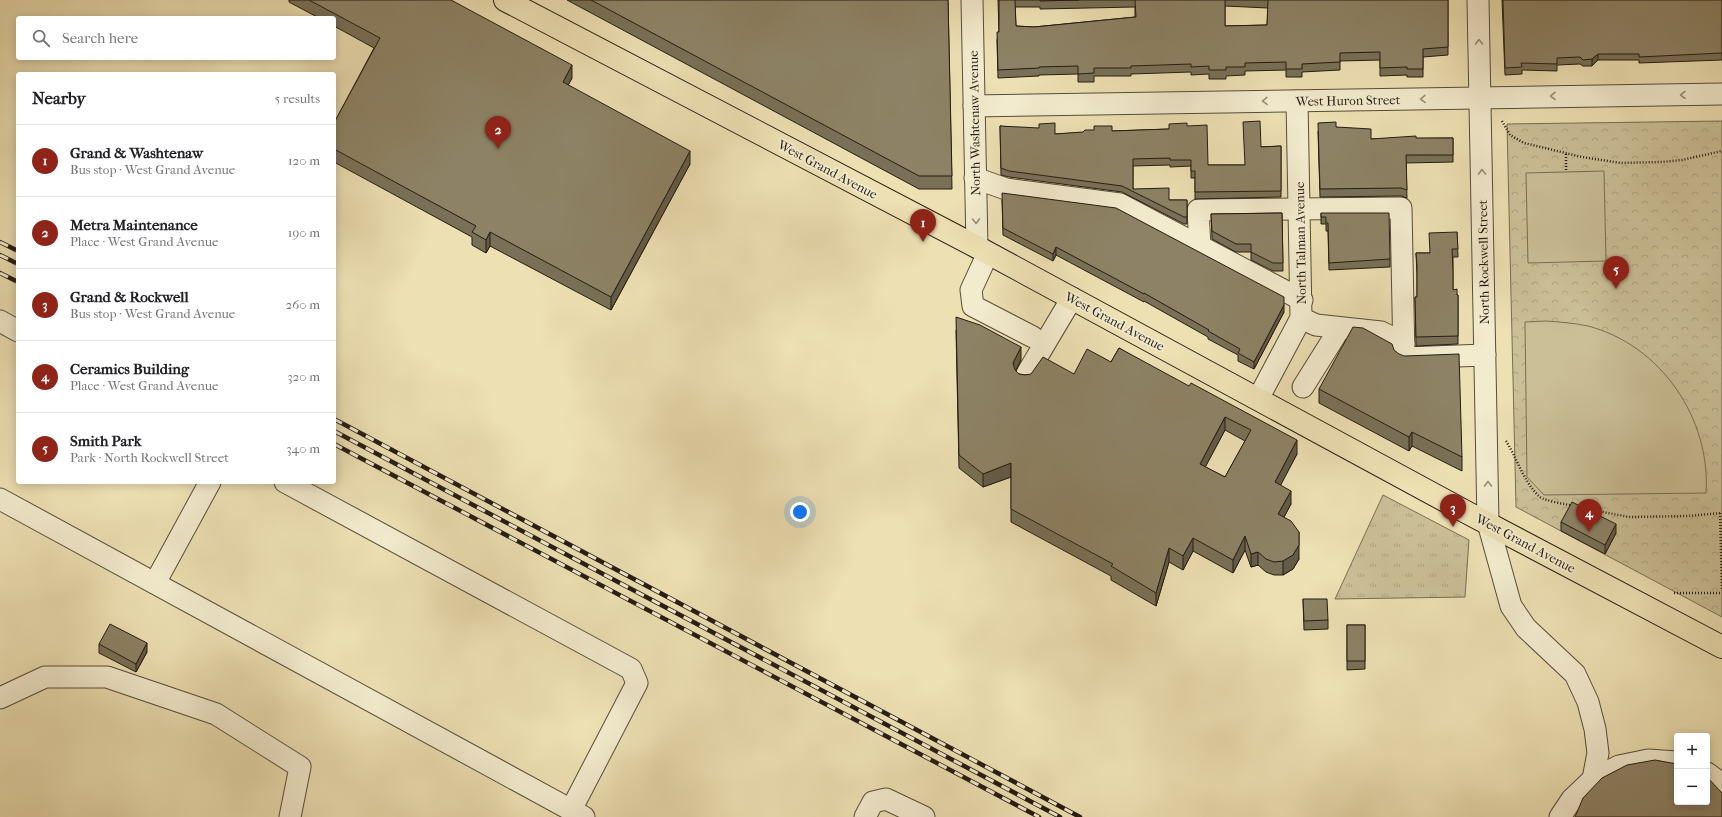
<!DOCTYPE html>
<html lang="en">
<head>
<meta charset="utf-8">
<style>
  body { margin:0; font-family:"IM FELL French Canon",serif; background:#f2f2f2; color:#202124 }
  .controls { position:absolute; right:12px; bottom:12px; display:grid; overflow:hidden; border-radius:4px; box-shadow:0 2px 10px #0003 }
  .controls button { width:36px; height:36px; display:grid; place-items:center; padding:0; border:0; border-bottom:1px solid #e0e0e0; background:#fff; color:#202124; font:20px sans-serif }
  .you { position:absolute; left:800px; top:512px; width:14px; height:14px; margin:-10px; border:3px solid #fff; border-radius:50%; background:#1a73e8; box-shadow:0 0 0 6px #1a73e833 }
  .badge { display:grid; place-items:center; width:26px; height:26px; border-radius:50%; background:#8f2418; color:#fff; font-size:13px; font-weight:700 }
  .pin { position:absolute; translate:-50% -33px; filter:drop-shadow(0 1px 2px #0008) }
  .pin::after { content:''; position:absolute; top:21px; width:14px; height:12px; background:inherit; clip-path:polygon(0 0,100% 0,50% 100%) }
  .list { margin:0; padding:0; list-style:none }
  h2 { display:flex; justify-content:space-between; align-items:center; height:52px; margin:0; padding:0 16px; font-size:17px }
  h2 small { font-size:13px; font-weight:400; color:#757577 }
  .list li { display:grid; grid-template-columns:26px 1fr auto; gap:12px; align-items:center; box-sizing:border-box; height:72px; padding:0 16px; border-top:1px solid #e0e0e0 }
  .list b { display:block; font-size:15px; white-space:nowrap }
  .list p { margin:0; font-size:13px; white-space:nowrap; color:#757577 }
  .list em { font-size:13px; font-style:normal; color:#757577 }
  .icon { flex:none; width:22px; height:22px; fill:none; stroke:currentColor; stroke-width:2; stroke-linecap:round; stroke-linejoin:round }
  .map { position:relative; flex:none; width:1722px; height:817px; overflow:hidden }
  .search { position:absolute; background:#fff; box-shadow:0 2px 10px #0003; left:16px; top:16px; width:320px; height:44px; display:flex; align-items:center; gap:10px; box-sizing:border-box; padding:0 14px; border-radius:4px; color:#757577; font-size:15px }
  .panel { position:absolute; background:#fff; box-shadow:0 2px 10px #0003; left:16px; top:72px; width:320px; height:412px; border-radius:4px }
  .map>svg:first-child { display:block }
  .grass { fill:url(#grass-tufts); stroke:#786e54 }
  .forest { fill:url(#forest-crowns); stroke:#786e54 }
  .garden { fill:#cbbf97; stroke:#786e54 }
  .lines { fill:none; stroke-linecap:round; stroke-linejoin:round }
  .minor-casing { stroke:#574d3a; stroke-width:23 }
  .major-casing { stroke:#251c11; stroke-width:24 }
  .path { stroke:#251c11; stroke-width:2.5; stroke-dasharray:1 2; stroke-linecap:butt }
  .minor { stroke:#f3ebce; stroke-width:21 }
  .major { stroke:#ede0b3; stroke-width:22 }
  .rail-casing { stroke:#251c11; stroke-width:4.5 }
  .rail { stroke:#f3ebce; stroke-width:3; stroke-dasharray:9; stroke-linecap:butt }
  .wall { fill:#797057; stroke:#251c11; fill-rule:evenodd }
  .shaded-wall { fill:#635b47; stroke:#251c11 }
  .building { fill:#8d8265; stroke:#251c11; fill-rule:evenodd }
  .oneway { stroke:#968e79 }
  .labels { text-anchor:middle; stroke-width:3.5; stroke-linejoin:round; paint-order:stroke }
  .street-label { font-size:13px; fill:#251c11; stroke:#f3ebce }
</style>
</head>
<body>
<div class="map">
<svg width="1722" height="817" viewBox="0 0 1722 817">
  <defs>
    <pattern id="grass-tufts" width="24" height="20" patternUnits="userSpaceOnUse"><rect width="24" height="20" fill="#cbbf97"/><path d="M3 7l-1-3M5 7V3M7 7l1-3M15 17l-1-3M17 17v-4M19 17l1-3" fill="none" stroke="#aea481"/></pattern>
    <pattern id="forest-crowns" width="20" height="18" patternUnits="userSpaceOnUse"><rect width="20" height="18" fill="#cbbf97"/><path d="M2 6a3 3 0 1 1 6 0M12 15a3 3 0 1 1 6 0" fill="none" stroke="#aea481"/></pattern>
  </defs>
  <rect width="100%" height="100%" fill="#ede0b3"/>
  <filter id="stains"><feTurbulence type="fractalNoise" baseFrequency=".005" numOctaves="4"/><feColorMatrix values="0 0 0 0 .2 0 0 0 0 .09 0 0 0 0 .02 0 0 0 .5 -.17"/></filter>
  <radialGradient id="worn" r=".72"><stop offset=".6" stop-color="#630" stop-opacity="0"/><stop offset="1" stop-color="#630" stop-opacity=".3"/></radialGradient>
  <polygon class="grass" points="1383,495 1469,540 1465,597 1335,599"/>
  <polygon class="forest" points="1722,121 1722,617 1516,507 1507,124"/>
  <g class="garden">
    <polygon points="1604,171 1606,261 1528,263 1526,173"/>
    <path d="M 1546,321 C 1560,322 1574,323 1588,326 C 1661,345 1711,419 1706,493 L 1544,495 L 1527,477 L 1525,322 Z"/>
  </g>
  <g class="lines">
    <g class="minor-casing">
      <g id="minor">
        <polyline points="972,0 977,247"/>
        <polyline points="1478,0 1488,523 1511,606 1526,628 1575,674 1588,702 1595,729 1598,753 1593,779"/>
        <polyline points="974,106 1722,94"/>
        <polyline points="975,178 1006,189 1120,204 1302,300"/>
        <polyline points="1200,247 1198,210 1401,208 1404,358 1485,355"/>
        <polyline points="988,253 971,290 973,306 1033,337"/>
        <polyline points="1301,318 1316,325 1381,332 1404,343"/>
        <polyline points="0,321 18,331"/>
        <polyline points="1025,377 1072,298"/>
        <polyline points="1303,387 1340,328"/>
        <polyline points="1258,399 1301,318 1297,101"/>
        <polyline points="285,482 631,669 637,683 571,810"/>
        <polyline points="0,499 584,817"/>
        <polyline points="155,583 210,482"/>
        <polyline points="0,698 45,677 107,677 216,714 300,767 290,817"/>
        <polyline points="1707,773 1722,784"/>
        <polyline points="865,817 873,802 886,799 924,817"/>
        <polyline points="1560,817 1572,799 1593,779 1619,766 1648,760 1677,762"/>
      </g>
    </g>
    <g class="major-casing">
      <polyline id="major" points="505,0 977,247 1466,512 1722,647"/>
    </g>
    <g class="path">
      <polyline points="1502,121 1510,135 1524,143 1582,157 1621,163 1662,162 1682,160 1722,151"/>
      <polyline points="1566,154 1566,172"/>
      <path d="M 1506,441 C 1517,458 1524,483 1540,497 C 1545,501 1566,504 1573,506"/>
      <polyline points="1582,508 1629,517 1688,516 1722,513"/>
      <polyline points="1720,513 1722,590"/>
      <polyline points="1674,593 1722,593"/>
    </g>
    <use href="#minor" class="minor"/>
    <use href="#major" class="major"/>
    <g class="rail-casing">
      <g id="rail">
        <polyline points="0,242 18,251"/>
        <polyline points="0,255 18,264"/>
        <polyline points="0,273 18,282"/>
        <polyline points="334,419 1080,817"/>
        <polyline points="334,431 1060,817"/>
        <polyline points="334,444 1039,817"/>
      </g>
    </g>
    <use href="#rail" class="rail"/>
  </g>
  <g class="wall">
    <polygon points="289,0 451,0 572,78 568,85 690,164 611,310 490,246 486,253 472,245 472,237 334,162 334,123 374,48 334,26 334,18 319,18 289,2"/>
    <polygon points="567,0 948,0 952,189 919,189"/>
    <path d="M 998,0 L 1448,0 L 1448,55 L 1423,57 L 1423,77 L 1407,77 L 1407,75 L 1380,76 L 1380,60 L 1340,61 L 1340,70 L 1302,72 L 1302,77 L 1286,77 L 1286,70 L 1245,71 L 1245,75 L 1226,76 L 1226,79 L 1209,79 L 1209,74 L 1191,75 L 1191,72 L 1131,74 L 1131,76 L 1094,76 L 1094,82 L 1078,82 L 1078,74 L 1039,75 L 1039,76 L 998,78 L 997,40 L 999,32 ZM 1225,6 L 1268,8 L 1267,25 L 1225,26 ZM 1015,7 L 1040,7 L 1040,9 L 1135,7 L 1135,17 L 1034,27 L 1016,26 Z"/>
    <polygon points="1502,0 1722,0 1722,60 1639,63 1639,60 1598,60 1592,66 1583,66 1580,64 1557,65 1557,71 1522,70 1522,74 1505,75"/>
    <polygon points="1000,126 1055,134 1112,131 1169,129 1187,126 1208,165 1245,165 1261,147 1281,146 1281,197 1195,199 1195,178 1191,178 1191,166 1170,167 1170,165 1133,166 1133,189 1169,200 1187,200 1187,224 1184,224 1122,192 1009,177 1001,175"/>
    <polygon points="1336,127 1371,139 1453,138 1453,162 1406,163 1407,198 1401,196 1320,197 1318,131"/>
    <polygon points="1002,200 1284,312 1254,369 1238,361 1238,355 1208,339 1208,337 1144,301 1144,302 1056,255 1053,261 1003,235"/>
    <polygon points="1282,213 1283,271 1273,271 1251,260 1251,252 1236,252 1212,239 1211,214"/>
    <polygon points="1321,213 1390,259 1390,267 1329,270 1328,231 1326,231 1326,224 1321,224"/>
    <polygon points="1457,232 1458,257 1453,257 1453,290 1457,295 1458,295 1458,344 1416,346 1415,297 1417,297 1417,274 1416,253 1429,253"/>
    <path d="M 956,330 L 1021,360 L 1016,371 L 1019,374 L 1025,375 L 1074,374 L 1111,362 L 1119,348 L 1297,454 L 1280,485 L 1291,504 L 1284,517 L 1299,559 L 1293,569 L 1283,575 L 1274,575 L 1266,572 L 1258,565 L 1251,567 L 1245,550 L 1233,573 L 1193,551 L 1183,570 L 1169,562 L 1156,606 L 1111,580 L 1111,576 L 1011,522 L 1011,477 L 983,487 L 959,468 ZM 1225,430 L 1245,441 L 1225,477 L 1205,467 Z"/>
    <polygon points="1394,350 1462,457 1462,471 1412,446 1409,451 1319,403 1319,389"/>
    <polygon points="1561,522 1616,533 1605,554 1561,531"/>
    <polygon points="1303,599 1328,620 1328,629 1304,630"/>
    <polygon points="1347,625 1365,625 1365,669 1347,670"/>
    <polygon points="99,644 147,652 136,672 99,653"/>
  </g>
  <g class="shaded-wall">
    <polygon points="1598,54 1598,60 1592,66 1592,59"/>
    <polygon points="572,65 572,78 563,95 563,82"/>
    <polygon points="690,151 690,164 611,310 611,297"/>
    <polygon points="490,232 490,246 486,253 486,240"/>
    <polygon points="1056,247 1056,255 1053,261 1053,254"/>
    <polygon points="1284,305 1284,312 1254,369 1254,362"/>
    <polygon points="1021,347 1021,360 1013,376 1013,363"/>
    <polygon points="1225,417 1225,430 1200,477 1200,464"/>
    <polygon points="1412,432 1412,446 1409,451 1409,437"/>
    <polygon points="1297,440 1297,454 1275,496 1275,482"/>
    <polygon points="1011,463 1011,477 983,487 983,474"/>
    <polygon points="1291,491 1291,504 1278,528 1278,514"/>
    <polygon points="1616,524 1616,533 1605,554 1605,545"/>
    <polygon points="1299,532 1299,559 1293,569 1283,575 1283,561"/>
    <polygon points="1245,536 1245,550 1233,573 1233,560"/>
    <polygon points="1193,538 1193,551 1183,570 1183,556"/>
    <polygon points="1169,548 1169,562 1156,606 1156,593"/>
    <polygon points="1258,552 1258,565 1251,567 1251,554"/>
    <polygon points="147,643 147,652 136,672 136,664"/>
  </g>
  <g class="building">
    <polygon points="309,0 451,0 572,65 563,82 690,151 611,297 490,232 486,240 472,232 476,226 334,149 334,123 380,38"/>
    <polygon points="591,0 948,0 952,176 919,176"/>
    <polygon points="999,0 1015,0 1016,26 1034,27 1136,17 1135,0 1225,0 1225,26 1267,25 1268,0 1448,0 1448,47 1423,49 1423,69 1407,69 1407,67 1380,68 1380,52 1340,53 1340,62 1302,64 1302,69 1286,69 1286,62 1245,63 1245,67 1226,67 1226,70 1209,70 1209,66 1191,67 1191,64 1131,66 1131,68 1094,68 1094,73 1078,74 1078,66 1039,67 1039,68 998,70 997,32 999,32"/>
    <polygon points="1040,0 1079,0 1040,1"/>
    <polygon points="1503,0 1722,0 1722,53 1639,57 1639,54 1598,54 1592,59 1583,60 1580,57 1557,58 1557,64 1521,63 1522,67 1505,68"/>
    <polygon points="1260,121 1261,147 1281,146 1281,191 1195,192 1195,171 1191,171 1191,160 1170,160 1170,158 1133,159 1133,189 1169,188 1169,200 1187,200 1187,217 1184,217 1122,186 1009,171 1001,168 1000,126 1039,128 1039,124 1055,123 1055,134 1083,132 1085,130 1094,130 1094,126 1112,126 1112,131 1169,129 1169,124 1187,123 1187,126 1207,125 1208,165 1245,165 1243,122"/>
    <polygon points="1336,122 1336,127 1371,129 1371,139 1416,136 1416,138 1453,138 1453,155 1406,155 1407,190 1401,188 1320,189 1318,123"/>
    <polygon points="1002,193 1116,208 1284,297 1284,305 1254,362 1238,353 1240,349 1208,331 1209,330 1144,293 1144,294 1056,247 1053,254 1003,228"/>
    <polygon points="1282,213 1283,263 1273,263 1251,252 1251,244 1236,244 1212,231 1211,214"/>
    <polygon points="1321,213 1389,213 1390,259 1329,263 1328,223 1326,223 1326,217 1321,217"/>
    <polygon points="1457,232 1458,249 1452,249 1453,270 1453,290 1457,289 1457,295 1458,295 1458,336 1416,337 1415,297 1417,297 1417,266 1416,253 1430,253 1429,233"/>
    <path d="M 956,317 L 980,325 L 1021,347 L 1013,363 L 1015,370 L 1019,374 L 1025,375 L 1031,374 L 1043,357 L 1074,374 L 1087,349 L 1111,362 L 1119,348 L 1189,386 L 1191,383 L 1297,440 L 1275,482 L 1291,491 L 1278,514 L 1291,521 L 1299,532 L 1299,545 L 1293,555 L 1283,561 L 1274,562 L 1266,559 L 1258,552 L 1251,554 L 1245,536 L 1233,560 L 1193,538 L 1183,556 L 1169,548 L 1156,593 L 1111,566 L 1113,564 L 1011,509 L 1011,463 L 983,474 L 959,455 ZM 1225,417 L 1251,430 L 1225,477 L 1200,464 Z"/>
    <polygon points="1353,327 1363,328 1392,344 1394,350 1399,354 1404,356 1459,354 1462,457 1412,432 1409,437 1319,389"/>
    <polygon points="1572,502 1616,524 1605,545 1561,522"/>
    <polygon points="1303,599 1327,599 1328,620 1304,621"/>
    <polygon points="110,624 147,643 136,664 99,644"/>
    <rect x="1347" y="625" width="18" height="36"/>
    <polygon points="1655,760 1677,764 1677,802 1707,802 1707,777 1722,793 1722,817 1575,817 1583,798 1602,778 1627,765"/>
  </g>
  <defs><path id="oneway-chevron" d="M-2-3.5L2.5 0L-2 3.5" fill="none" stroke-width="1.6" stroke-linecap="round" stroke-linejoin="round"/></defs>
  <g class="oneway">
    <use href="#oneway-chevron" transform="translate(1479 42) rotate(-91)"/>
    <use href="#oneway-chevron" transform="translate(1683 95) rotate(179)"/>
    <use href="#oneway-chevron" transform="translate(1553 96) rotate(179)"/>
    <use href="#oneway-chevron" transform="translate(1423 99) rotate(179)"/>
    <use href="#oneway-chevron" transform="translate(1265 101) rotate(179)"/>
    <use href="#oneway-chevron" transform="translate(1482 172) rotate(-91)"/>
    <use href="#oneway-chevron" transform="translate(976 221) rotate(89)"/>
    <use href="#oneway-chevron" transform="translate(1488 484) rotate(-91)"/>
  </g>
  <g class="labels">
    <g class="street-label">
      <text transform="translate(1348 100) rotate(-1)" y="5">West Huron Street</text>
      <text transform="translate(974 123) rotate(-91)" y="5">North Washtenaw Avenue</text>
      <text transform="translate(828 169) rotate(28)" y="5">West Grand Avenue</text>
      <text transform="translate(1300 243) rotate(-91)" y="5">North Talman Avenue</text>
      <text transform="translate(1483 262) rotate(-91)" y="5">North Rockwell Street</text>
      <text transform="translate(1115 321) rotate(28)" y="5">West Grand Avenue</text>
      <text transform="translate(1526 543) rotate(28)" y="5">West Grand Avenue</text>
    </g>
  </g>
  <rect width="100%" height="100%" filter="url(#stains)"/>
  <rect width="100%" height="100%" fill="url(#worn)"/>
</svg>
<div class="controls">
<button>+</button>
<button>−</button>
</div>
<div class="you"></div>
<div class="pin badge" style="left:923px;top:242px">1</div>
<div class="pin badge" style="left:498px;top:149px">2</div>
<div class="pin badge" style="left:1453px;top:527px">3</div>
<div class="pin badge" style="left:1589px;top:532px">4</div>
<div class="pin badge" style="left:1616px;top:289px">5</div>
<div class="search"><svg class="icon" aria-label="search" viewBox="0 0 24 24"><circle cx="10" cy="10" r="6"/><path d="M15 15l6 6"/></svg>Search here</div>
<section class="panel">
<h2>Nearby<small>5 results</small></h2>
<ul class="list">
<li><span class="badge">1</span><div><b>Grand &amp; Washtenaw</b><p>Bus stop · West Grand Avenue</p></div><em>120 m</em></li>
<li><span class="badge">2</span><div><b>Metra Maintenance</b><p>Place · West Grand Avenue</p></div><em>190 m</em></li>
<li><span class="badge">3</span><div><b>Grand &amp; Rockwell</b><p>Bus stop · West Grand Avenue</p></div><em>260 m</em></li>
<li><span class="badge">4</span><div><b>Ceramics Building</b><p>Place · West Grand Avenue</p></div><em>320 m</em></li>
<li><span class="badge">5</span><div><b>Smith Park</b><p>Park · North Rockwell Street</p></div><em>340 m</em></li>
</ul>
</section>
</div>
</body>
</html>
